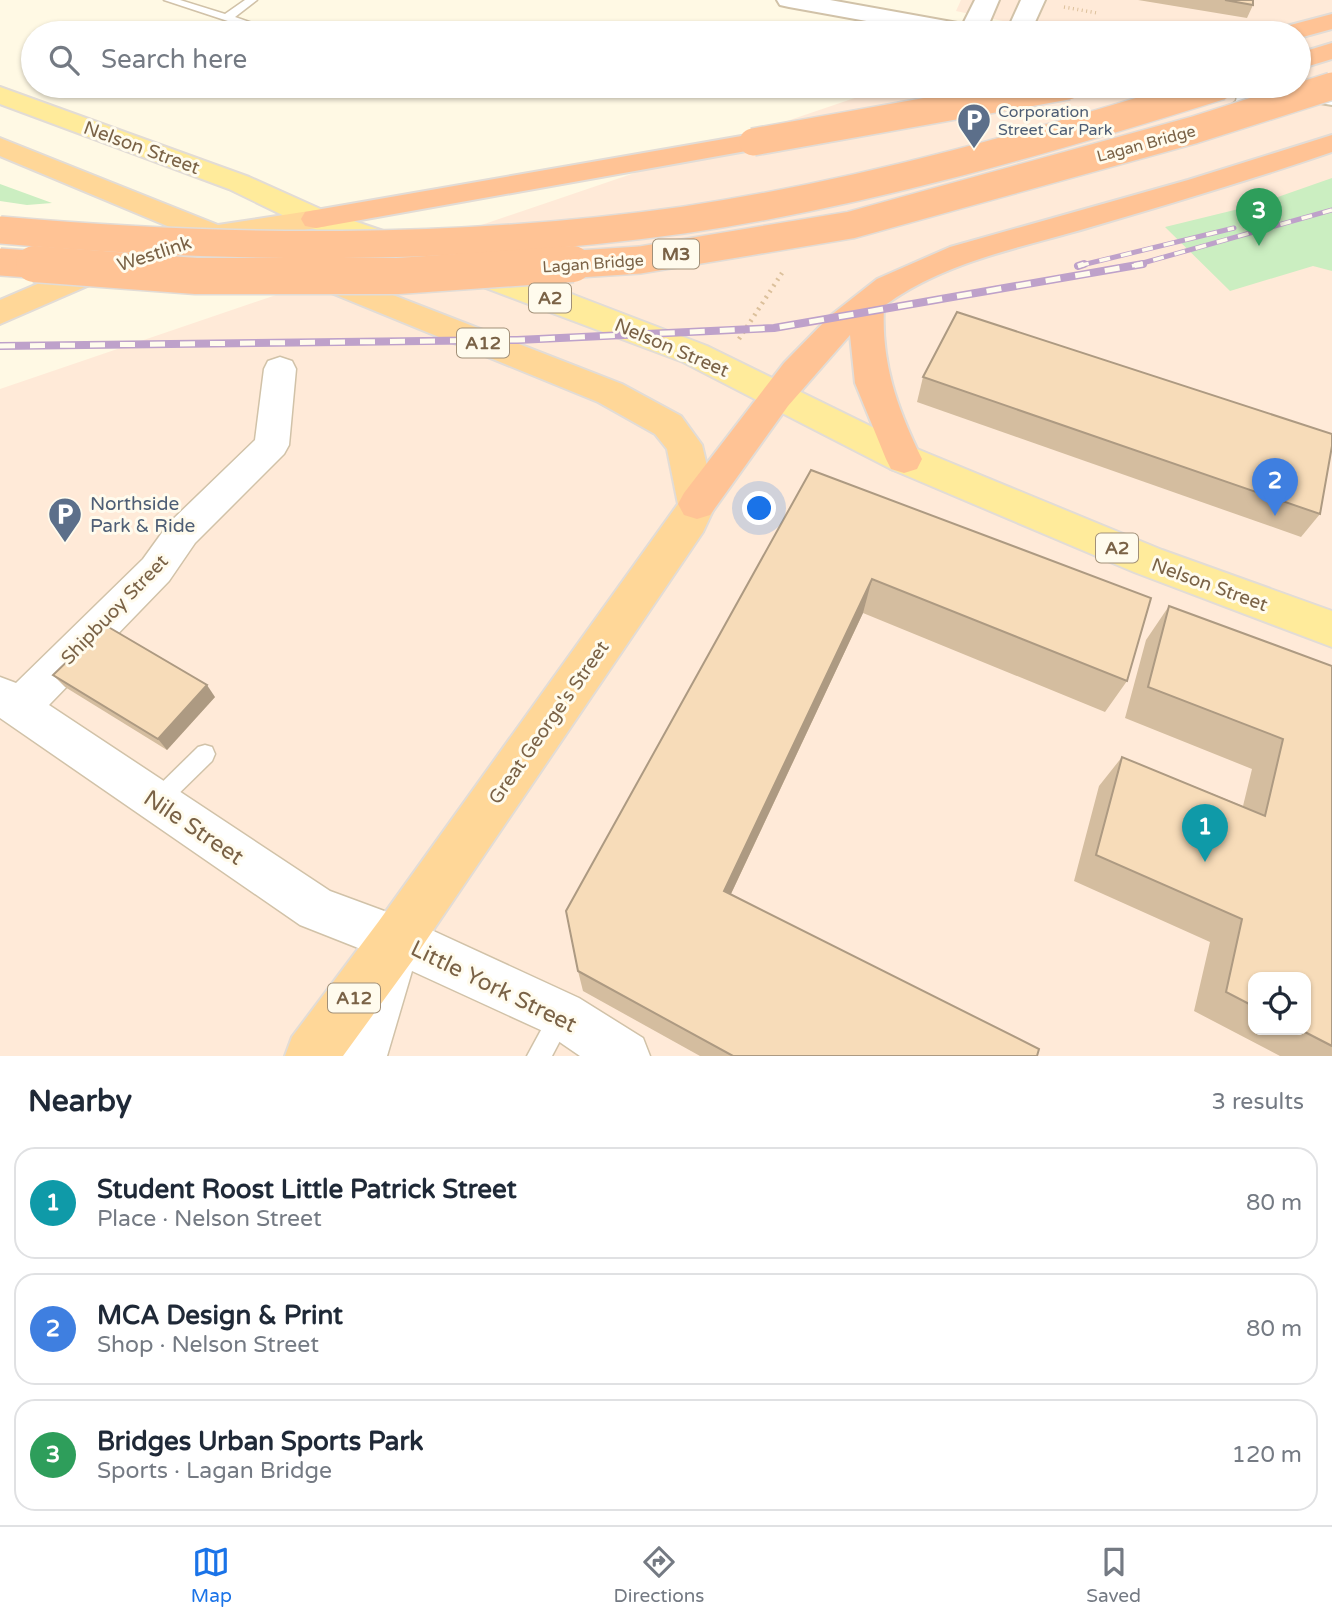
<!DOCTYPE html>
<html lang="en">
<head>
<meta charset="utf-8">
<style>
  body { margin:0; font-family:"Varela Round",sans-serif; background:#f2f2f3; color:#1f2937 }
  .controls { position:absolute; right:21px; bottom:21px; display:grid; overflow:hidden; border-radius:14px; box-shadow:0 2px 5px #0004 }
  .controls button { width:63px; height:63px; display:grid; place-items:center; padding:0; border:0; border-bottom:2px solid #e0e1e3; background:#fff; color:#1f2937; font:35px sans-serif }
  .you { position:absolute; left:760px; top:509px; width:24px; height:24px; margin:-18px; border:5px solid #fff; border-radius:50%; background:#1a73e8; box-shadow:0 0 0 10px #1a73e833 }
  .badge { display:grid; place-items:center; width:46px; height:46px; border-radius:50%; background:#1a73e8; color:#fff; font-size:23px; font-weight:700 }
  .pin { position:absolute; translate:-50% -58px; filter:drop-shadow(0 2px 4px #0008) }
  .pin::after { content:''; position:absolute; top:37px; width:24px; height:21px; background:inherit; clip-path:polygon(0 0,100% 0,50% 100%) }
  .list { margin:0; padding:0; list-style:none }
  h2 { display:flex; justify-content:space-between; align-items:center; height:91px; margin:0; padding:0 28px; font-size:30px }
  h2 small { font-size:23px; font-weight:400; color:#747a83 }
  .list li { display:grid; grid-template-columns:46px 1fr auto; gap:21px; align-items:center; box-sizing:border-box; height:112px; margin:0 14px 14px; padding:0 14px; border:2px solid #e0e1e3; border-radius:21px }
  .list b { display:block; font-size:26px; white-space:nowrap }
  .list p { margin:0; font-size:23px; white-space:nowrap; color:#747a83 }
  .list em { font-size:23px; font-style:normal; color:#747a83 }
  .icon { flex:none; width:38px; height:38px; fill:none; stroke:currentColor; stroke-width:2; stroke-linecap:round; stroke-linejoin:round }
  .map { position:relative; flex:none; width:1332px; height:1056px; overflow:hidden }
  .search { position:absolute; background:#fff; box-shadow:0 2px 5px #0004; left:21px; right:21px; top:21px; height:77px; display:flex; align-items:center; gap:18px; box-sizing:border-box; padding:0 24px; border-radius:38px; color:#747a83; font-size:26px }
  .sheet { height:469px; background:#fff }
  nav { display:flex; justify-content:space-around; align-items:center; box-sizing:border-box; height:98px; border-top:2px solid #e0e1e3; background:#fff; font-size:19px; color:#747a83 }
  nav a { display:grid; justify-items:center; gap:4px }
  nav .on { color:#1a73e8 }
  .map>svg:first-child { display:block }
  .commercial { fill:#ffead8; fill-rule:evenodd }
  .green { fill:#cbeec1 }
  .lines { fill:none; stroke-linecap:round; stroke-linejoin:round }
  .service-casing { stroke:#d1c2a8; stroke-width:3 }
  .minor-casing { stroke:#d1c2a8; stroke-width:3 }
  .tertiary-casing { stroke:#d1c2a8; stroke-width:4 }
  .primary-casing { stroke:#e2dcd6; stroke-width:4 }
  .trunk-casing { stroke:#e2dcd6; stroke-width:4 }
  .motorway-casing { stroke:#e2dcd6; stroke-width:4 }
  .path-far1 { stroke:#dcc09b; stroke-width:3.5; stroke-dasharray:1 3.5; stroke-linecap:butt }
  .path { stroke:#dcc09b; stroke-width:4.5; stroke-dasharray:2 5; stroke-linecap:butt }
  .service { fill:#fff; fill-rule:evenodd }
  .minor { fill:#fff; fill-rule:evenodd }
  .tertiary { fill:#fff; fill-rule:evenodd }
  .primary { fill:#ffeb9b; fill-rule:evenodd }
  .trunk { fill:#ffd798; fill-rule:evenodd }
  .motorway { fill:#ffc395; fill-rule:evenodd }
  .rail-far1-casing { stroke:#bea1ca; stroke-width:5 }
  .rail-casing { stroke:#bea1ca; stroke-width:8 }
  .rail-far1 { stroke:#fffbed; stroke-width:3.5; stroke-dasharray:11; stroke-linecap:butt }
  .rail { stroke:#fffbed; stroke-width:5; stroke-dasharray:15; stroke-linecap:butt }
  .motorway-bridge-far1-casing { stroke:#e2dcd6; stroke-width:30; stroke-linecap:butt }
  .motorway-bridge-casing { stroke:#e2dcd6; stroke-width:39; stroke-linecap:butt }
  .motorway-bridge-far1 { stroke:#ffc395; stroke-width:27 }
  .motorway-bridge { stroke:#ffc395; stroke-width:36 }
  .wall { fill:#d4bd9f; fill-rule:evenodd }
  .shaded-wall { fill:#ad9a82 }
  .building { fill:#f7dcb9; stroke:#ad9a82; stroke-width:2 }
  .labels { text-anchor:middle; stroke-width:6; stroke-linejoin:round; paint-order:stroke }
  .far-service-label { font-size:16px; fill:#4e5e75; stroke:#fffbed; text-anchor:start }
  .far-street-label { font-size:16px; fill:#7a6246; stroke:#fffbed }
  .shield { fill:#fffbed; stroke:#a29078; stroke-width:2 }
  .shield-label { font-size:18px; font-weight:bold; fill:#7a6246 }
  .street-label { font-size:19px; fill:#7a6246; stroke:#fffbed }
  .service-label { font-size:19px; fill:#4e5e75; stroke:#fffbed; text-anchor:start }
  .near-street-label { font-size:23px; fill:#7a6246; stroke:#fffbed }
</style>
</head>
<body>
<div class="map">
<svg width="1332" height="1056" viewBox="0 0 1332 1056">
  <rect width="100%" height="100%" fill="#fff9e4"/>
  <path class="commercial" d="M 961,0 L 1332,0 L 1332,1056 L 0,1056 L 0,389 L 890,86 L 1299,86 L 1299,33 L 1044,33 L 1049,31 L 956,11 ZM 1253,977 L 1306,977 L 1306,1030 L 1253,1030 Z"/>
  <g class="green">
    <polygon points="1332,178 1332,271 1313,266 1230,291 1165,227 1255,205"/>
    <polygon points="0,184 52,203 27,205 0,201"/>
  </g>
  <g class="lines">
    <g class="service-casing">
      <g id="service">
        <polygon points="164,0 180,0 225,14 245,0 257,0 235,17 281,33 264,33"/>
        <polygon points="1239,86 1251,86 1248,102 1230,119 1222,119 1222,113 1236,101"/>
        <polygon points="205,745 212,747 215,754 212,761 163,809 156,812 149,809 146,802 149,795 198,747"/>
        <polygon points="561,1004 569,1008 573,1016 552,1056 527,1056 553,1008"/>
      </g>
    </g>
    <g class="minor-casing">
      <polygon id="minor" points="280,357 292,361 296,369 289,445 284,454 195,543 169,581 49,705 330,891 414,922 579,998 643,1038 650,1056 580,1056 545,1032 412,971 387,1056 337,1056 371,953 300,925 0,718 0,677 16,683 143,559 169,523 255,440 264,369 268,361"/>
    </g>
    <g class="tertiary-casing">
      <g id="tertiary">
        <polygon points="777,0 830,0 963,24 975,0 999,0 985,33 933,33 789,7 780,5"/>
        <polygon points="1021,0 1045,0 1030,33 1006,33"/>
        <polygon points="1299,83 1332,89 1332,105 1267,94 1258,92 1254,86"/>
      </g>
    </g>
    <g class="primary-casing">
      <g id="primary">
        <polygon points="0,87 249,177 327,212 413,241 417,248 413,255 402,258 305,226 229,189 0,104"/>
        <polygon points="465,259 574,295 707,346 917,449 1162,550 1332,611 1332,647 1134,572 891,469 683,362 454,276 449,269 454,262"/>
      </g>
    </g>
    <g class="trunk-casing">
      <g id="trunk">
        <polygon points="0,138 218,225 316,210 327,212 331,219 327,226 252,239 262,248 258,255 247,258 213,245 92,284 0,324 0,300 70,270 184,233 0,156"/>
        <polygon points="313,264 622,384 681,416 702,445 716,504 703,532 415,957 343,1056 285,1056 292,1037 379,921 678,504 667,449 655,434 598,402 302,281 297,274 302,267"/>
      </g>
    </g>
    <g class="motorway-casing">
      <g id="motorway">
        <polygon points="1332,14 1332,29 1299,38 1299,33 1275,33 1279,28"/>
        <polygon points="1332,43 1332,59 1299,69 1299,53"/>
        <polygon points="753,134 763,136 767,142 763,148 316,228 305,226 301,219 305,212 316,210"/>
        <path d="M 1332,135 L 1332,152 C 1248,181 1162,206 1077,231 C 1010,250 941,264 884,306 C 881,363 897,408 922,459 L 917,469 L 904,473 L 891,469 L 886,459 L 855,383 L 850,335 L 788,406 L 710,515 L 697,519 L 684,515 L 678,504 L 684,493 L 784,363 L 830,316 L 877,279 L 950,247 L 1188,180 Z"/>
      </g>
    </g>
    <polyline class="path-far1" points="1064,7 1097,13"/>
    <polyline class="path" points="739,339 782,273"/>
    <use href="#service" class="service"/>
    <use href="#minor" class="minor"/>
    <use href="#tertiary" class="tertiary"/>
    <use href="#primary" class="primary"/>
    <use href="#trunk" class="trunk"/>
    <use href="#motorway" class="motorway"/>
    <g class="rail-far1-casing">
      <g id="rail-far1">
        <polyline points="1078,266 1234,228"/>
        <polyline points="1132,266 1332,210"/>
      </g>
    </g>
    <g class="rail-casing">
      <g id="rail">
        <polyline points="1078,266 1084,264"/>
        <polyline points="0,346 517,340 774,328 1143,264"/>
      </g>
    </g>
    <use href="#rail-far1" class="rail-far1"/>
    <use href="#rail" class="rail"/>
    <g class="motorway-bridge-far1-casing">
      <g id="motorway-bridge-far1">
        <polyline points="753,142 1068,86"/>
        <path d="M 0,230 C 228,250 456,252 684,220 C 867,193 1045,141 1221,86"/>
        <polyline points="0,262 58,266"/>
        <polyline points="547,266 640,260 851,225 1194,130 1332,86"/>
      </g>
    </g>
    <g class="motorway-bridge-casing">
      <polyline id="motorway-bridge" points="34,264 196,276 398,276 573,264"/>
    </g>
    <use href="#motorway-bridge-far1" class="motorway-bridge-far1"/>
    <use href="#motorway-bridge" class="motorway-bridge"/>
  </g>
  <g class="wall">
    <polygon points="1138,0 1253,0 1253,5 1247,18"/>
    <polygon points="923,377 1320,514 1301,537 917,402"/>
    <polygon points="811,470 1127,681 1105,712 863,613 731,894 1037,1056 700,1056 583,991 578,971"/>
    <path d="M 1169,606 L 1332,666 L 1332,1056 L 1280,1056 L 1194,1011 L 1210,942 L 1074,881 L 1099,786 L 1122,757 L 1243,806 L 1252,769 L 1125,718 L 1146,640 ZM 1253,977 L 1306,1030 L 1253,1030 Z"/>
    <polygon points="53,675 215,697 167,750 65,687"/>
  </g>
  <g class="shaded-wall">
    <polygon points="872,579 863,613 721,915 724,891"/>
    <polygon points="207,685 215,697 167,750 158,739"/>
  </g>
  <g class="building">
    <polygon points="1225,0 1253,0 1253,5"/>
    <polygon points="957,312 1332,434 1332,446 1320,514 923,377"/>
    <polygon points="811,470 1151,598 1127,681 872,579 724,891 1039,1049 1037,1056 733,1056 578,971 566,911"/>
    <polygon points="1169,606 1332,666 1332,1046 1301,1030 1306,1030 1306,977 1253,977 1253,1006 1226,992 1242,919 1096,855 1122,757 1265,816 1283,739 1148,687"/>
    <polygon points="105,625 207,685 158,739 53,675"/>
  </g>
  <defs>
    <g id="parking-pin" transform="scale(1.75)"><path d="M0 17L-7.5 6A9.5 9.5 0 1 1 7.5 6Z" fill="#5c6f8a" stroke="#fffbed"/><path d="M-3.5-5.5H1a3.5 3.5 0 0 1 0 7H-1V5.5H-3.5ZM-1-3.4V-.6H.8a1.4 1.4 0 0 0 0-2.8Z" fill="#fff"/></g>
  </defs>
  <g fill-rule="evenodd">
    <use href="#parking-pin" x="974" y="120"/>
    <use href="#parking-pin" x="65" y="514"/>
  </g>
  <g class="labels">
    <g class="far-service-label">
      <text x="998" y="117">Corporation<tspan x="998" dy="18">Street Car Park</tspan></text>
    </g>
    <g class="far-street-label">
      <text transform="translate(1146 143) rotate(-15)" y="6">Lagan Bridge</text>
      <text transform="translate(593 263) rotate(-4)" y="6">Lagan Bridge</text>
    </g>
    <g class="shield">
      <rect x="653" y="239.5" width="46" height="29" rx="5"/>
      <rect x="529" y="283.5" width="42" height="29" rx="5"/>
      <rect x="457" y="328.5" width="52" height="29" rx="5"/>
      <rect x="1096" y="533.5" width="42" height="29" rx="5"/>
      <rect x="328" y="983.5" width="52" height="29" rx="5"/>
    </g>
    <g class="shield-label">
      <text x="676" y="260">M3</text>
      <text x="550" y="304">A2</text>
      <text x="483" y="349">A12</text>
      <text x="1117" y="554">A2</text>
      <text x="354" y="1004">A12</text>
    </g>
    <g class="street-label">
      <text transform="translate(142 147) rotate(20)" y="7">Nelson Street</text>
      <text transform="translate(154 253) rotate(-18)" y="7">Westlink</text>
      <text transform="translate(672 347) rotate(23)" y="7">Nelson Street</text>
      <text transform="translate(1210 584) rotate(20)" y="7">Nelson Street</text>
      <text transform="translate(114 609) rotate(-46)" y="7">Shipbuoy Street</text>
      <text transform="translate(548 722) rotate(-55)" y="7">Great George's Street</text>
    </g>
    <g class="service-label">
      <text x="90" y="510">Northside<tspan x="90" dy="22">Park &amp; Ride</tspan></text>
    </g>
    <g class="near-street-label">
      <text transform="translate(194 827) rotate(34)" y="8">Nile Street</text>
      <text transform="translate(494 986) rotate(26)" y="8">Little York Street</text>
    </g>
  </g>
</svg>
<div class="controls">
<button><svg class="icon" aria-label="locate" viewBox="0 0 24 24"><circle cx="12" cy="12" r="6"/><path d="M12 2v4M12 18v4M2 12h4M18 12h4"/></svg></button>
</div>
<div class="you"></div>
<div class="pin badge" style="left:1205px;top:862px;background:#0f9aa8">1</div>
<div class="pin badge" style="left:1275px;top:516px;background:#3f7fe0">2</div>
<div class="pin badge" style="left:1259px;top:246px;background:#2e9e5b">3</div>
<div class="search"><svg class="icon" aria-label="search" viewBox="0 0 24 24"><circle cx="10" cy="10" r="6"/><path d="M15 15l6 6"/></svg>Search here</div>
</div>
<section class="sheet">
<h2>Nearby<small>3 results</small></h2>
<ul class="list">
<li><span class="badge" style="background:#0f9aa8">1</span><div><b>Student Roost Little Patrick Street</b><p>Place · Nelson Street</p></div><em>80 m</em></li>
<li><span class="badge" style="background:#3f7fe0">2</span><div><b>MCA Design &amp; Print</b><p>Shop · Nelson Street</p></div><em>80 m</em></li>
<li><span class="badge" style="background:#2e9e5b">3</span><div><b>Bridges Urban Sports Park</b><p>Sports · Lagan Bridge</p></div><em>120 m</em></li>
</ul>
</section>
<nav>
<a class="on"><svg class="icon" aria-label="map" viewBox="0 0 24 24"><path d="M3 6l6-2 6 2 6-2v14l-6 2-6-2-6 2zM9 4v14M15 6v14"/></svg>Map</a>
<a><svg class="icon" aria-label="directions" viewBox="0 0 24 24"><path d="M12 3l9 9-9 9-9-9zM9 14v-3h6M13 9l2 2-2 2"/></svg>Directions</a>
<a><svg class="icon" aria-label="saved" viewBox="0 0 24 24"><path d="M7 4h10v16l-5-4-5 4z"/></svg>Saved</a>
</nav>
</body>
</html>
